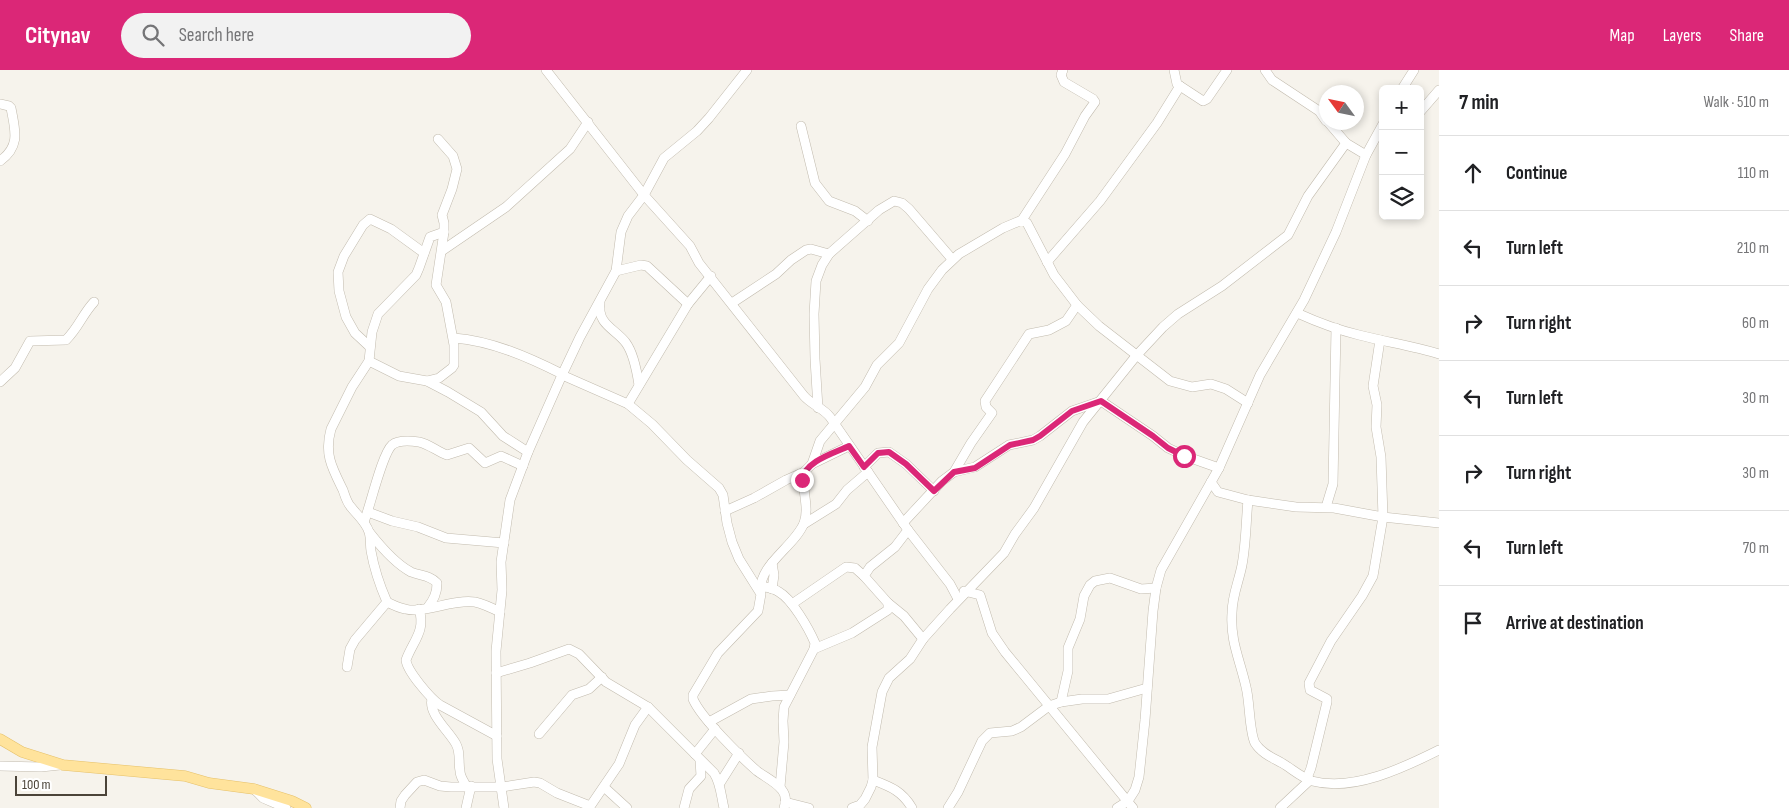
<!DOCTYPE html>
<html lang="en">
<head>
<meta charset="utf-8">
<style>
  body { margin:0; font-family:"Sofia Sans Condensed",sans-serif; background:#f2f2f2; color:#202124 }
  .controls { position:absolute; right:15px; top:15px; display:grid; overflow:hidden; border-radius:8px; box-shadow:0 2px 8px #0003 }
  .controls button { width:45px; height:45px; display:grid; place-items:center; padding:0; border:0; border-bottom:1px solid #e0e0e0; background:#fff; color:#202124; font:25px sans-serif }
  .compass { position:absolute; left:1319px; top:15px; width:45px; height:45px; border-radius:50%; background:#fff; box-shadow:0 2px 8px #0003; rotate:303deg }
  .scale { position:absolute; left:15px; bottom:12px; width:92px; box-sizing:border-box; padding-left:5px; border:2px solid #4b4439; border-top:0; font-size:14px; line-height:18px; white-space:nowrap; color:#4b4439; -webkit-text-stroke:4px #fff; paint-order:stroke }
  .stop { position:absolute; width:15px; height:15px; margin:-11px; border:4px solid #db2777; border-radius:50%; background:#fff }
  .stop.end { background:#db2777; border-color:#fff; box-shadow:0 1px 5px #0008 }
  .list { margin:0; padding:0; list-style:none }
  h2 { display:flex; justify-content:space-between; align-items:center; height:65px; margin:0; padding:0 20px; font-size:21px }
  h2 small { font-size:16px; font-weight:400; color:#757577 }
  .list li { display:grid; grid-template-columns:32px 1fr auto; gap:15px; align-items:center; box-sizing:border-box; height:75px; padding:0 20px; border-top:1px solid #e0e0e0 }
  .list b { display:block; font-size:19px; white-space:nowrap }
  .list em { font-size:16px; font-style:normal; color:#757577 }
  .icon { flex:none; width:28px; height:28px; fill:none; stroke:currentColor; stroke-width:2; stroke-linecap:round; stroke-linejoin:round }
  .map { position:relative; flex:none; width:1439px; height:738px; overflow:hidden }
  header { display:flex; align-items:center; gap:30px; box-sizing:border-box; height:70px; padding:0 25px; background:#db2777; color:#fff }
  header strong { font-size:24px }
  nav { display:flex; gap:28px; margin-inline-start:auto; font-size:18px }
  .search { width:350px; height:45px; background:#f2f2f2; display:flex; align-items:center; gap:12px; box-sizing:border-box; padding:0 18px; border-radius:28px; color:#757577; font-size:19px }
  main { display:flex }
  aside { flex:1; background:#fff }
  .map>svg:first-child { display:block }
  .lines { fill:none; stroke-linecap:round; stroke-linejoin:round }
  .minor-casing { stroke:#c2bbae; stroke-width:10 }
  .major-casing { stroke:#e6c16a; stroke-width:11 }
  .minor { stroke:#fff; stroke-width:9 }
  .major { stroke:#ffe39c; stroke-width:10 }
  .route { stroke:#db2777; stroke-width:6 }
</style>
</head>
<body>
<header>
<strong>Citynav</strong>
<div class="search"><svg class="icon" aria-label="search" viewBox="0 0 24 24"><circle cx="10" cy="10" r="6"/><path d="M15 15l6 6"/></svg>Search here</div>
<nav><a>Map</a><a>Layers</a><a>Share</a></nav>
</header>
<main>
<div class="map">
<svg width="1439" height="738" viewBox="0 0 1439 738">
  <rect width="100%" height="100%" fill="#f6f3ec"/>
  <g class="lines">
    <g class="minor-casing">
      <g id="minor">
        <path d="M 546,0 L 644,125 L 690,176 L 699,193 L 804,326 C 812,335 823,338 830,347 L 908,460 L 950,514 L 958,529"/>
        <polyline points="1174,0 1177,14 1203,31 1207,29 1227,0"/>
        <polyline points="1265,0 1272,10 1319,41 1326,51"/>
        <polyline points="1402,19 1414,0"/>
        <path d="M 0,34 L 9,36 L 11,38 C 15,60 21,76 0,91"/>
        <polyline points="1420,42 1439,20"/>
        <polyline points="1328,52 1346,73 1366,85"/>
        <polyline points="801,56 815,113 829,131 855,141 868,151"/>
        <polyline points="1022,150 1065,84 1085,46 1095,32 1093,29 1064,12 1061,5 1063,0"/>
        <polyline points="443,180 506,137 570,79 588,52"/>
        <polyline points="1047,192 1100,131 1157,53 1180,16"/>
        <polyline points="616,201 641,195 647,196 688,234"/>
        <path d="M 600,233 C 597,255 616,259 626,273 C 634,284 637,302 639,315"/>
        <polyline points="732,233 776,204 791,190 806,180 811,179 829,184"/>
        <path d="M 1297,243 C 1317,252 1338,260 1359,265 C 1386,272 1413,276 1439,284"/>
        <path d="M 454,268 C 492,271 528,287 562,304"/>
        <polyline points="370,277 355,263 346,247 339,221 338,202 344,186 363,155 370,149 391,159 424,183"/>
        <polyline points="369,291 399,306 427,311 448,322 481,342 503,366 528,382"/>
        <path d="M 562,305 L 628,334 L 652,354 L 687,390 L 719,418 L 723,425 L 727,453 L 732,472 L 739,489 L 761,524 L 758,541 L 718,583 L 693,625 L 693,629 C 701,648 741,687 757,701 C 765,707 776,712 782,720 C 786,725 786,732 784,738"/>
        <polyline points="427,311 439,308 452,298 454,295 454,275 446,232 436,215 444,162 444,153 442,145 452,119 457,99 453,86 438,69"/>
        <path d="M 0,312 L 15,298 L 30,271 L 66,270 C 79,257 82,245 94,232"/>
        <polyline points="628,334 688,234 711,206"/>
        <polyline points="818,338 815,289 814,244 816,211 822,195 829,184 879,140 894,131 902,133 909,139 952,189"/>
        <polyline points="812,394 849,376"/>
        <polyline points="864,397 878,383 889,382 906,394 934,421"/>
        <polyline points="954,402 971,373 992,343 986,337 985,331 1029,264 1049,260 1066,251 1077,235"/>
        <polyline points="1211,412 1218,422 1248,430 1296,437 1334,438 1383,447 1439,453"/>
        <path d="M 1248,430 C 1246,451 1246,474 1242,495 C 1239,511 1232,526 1232,543 C 1230,571 1240,590 1246,617 C 1250,632 1249,661 1255,673 C 1261,683 1273,688 1282,693 C 1292,699 1302,708 1312,711 C 1353,722 1403,698 1439,680"/>
        <polyline points="1326,437 1333,414 1336,258"/>
        <polyline points="725,441 754,428 786,410 804,402 812,394 820,371 865,317 877,295 899,273 928,219 942,200 959,184 1003,158 1022,150 1027,153 1054,205 1077,235 1099,256 1170,311 1192,317 1211,314 1226,319 1248,333"/>
        <polyline points="368,442 392,451 418,457 446,468 504,473"/>
        <path d="M 364,452 C 370,437 382,384 392,375 C 398,370 412,371 419,372 C 429,374 438,382 447,385 L 469,378 L 485,393 L 501,386 L 523,396"/>
        <polyline points="903,453 942,411 954,402 975,397 1009,375 1033,370 1040,366 1072,341 1101,331 1153,366 1168,378 1185,386 1219,398"/>
        <polyline points="804,454 836,434 847,420 868,402"/>
        <path d="M 370,463 C 381,477 396,494 411,502 C 420,506 430,505 437,513 C 437,523 434,529 428,537"/>
        <polyline points="772,493 774,505 772,519"/>
        <path d="M 760,516 C 766,517 774,518 779,522 C 792,529 809,559 815,573 L 814,579 L 784,637 L 783,651 L 784,672 L 780,717"/>
        <path d="M 761,521 C 758,495 795,476 804,453 C 810,437 801,419 804,402"/>
        <polyline points="964,521 980,525 992,563 1005,582 1133,738"/>
        <path d="M 387,532 C 393,535 399,538 405,539 C 425,544 451,529 475,532 C 484,534 492,538 500,542"/>
        <polyline points="888,533 904,546 923,569"/>
        <polyline points="792,534 846,497 855,498 864,506"/>
        <path d="M 419,539 C 426,561 413,571 406,590 C 407,601 430,628 440,635 L 497,666"/>
        <polyline points="814,579 852,563 888,540 888,533 864,506 870,497 895,477 908,460"/>
        <path d="M 347,597 L 350,579 L 355,570 L 387,532 C 380,516 374,498 371,481 C 370,475 371,468 369,462 C 366,452 357,445 351,437 C 347,433 345,426 343,420 C 332,398 324,384 331,359 L 352,317 L 369,291 L 372,262 L 378,244 L 416,205 L 419,198 L 430,167 L 444,162"/>
        <path d="M 496,603 L 530,593 L 569,579 L 579,584 L 606,612 L 648,637 L 714,703 C 721,714 721,726 724,738"/>
        <path d="M 432,629 C 428,644 449,661 456,674 C 461,683 458,691 460,701 C 460,707 464,711 466,716"/>
        <polyline points="1061,632 1068,601 1068,578 1080,549 1084,526 1090,515 1095,511 1110,508 1141,519 1156,518"/>
        <polyline points="709,652 751,629 772,626 790,625"/>
        <polyline points="539,664 572,625 589,619 602,607"/>
        <polyline points="695,684 715,659"/>
        <polyline points="0,696 41,697 60,695"/>
        <polyline points="1307,708 1311,698 1327,632 1327,629 1310,620 1309,613 1331,571 1362,526 1373,506 1383,447 1381,387 1376,357 1377,335 1373,316 1380,270"/>
        <path d="M 873,710 C 891,717 902,721 912,738"/>
        <polyline points="720,713 739,683"/>
        <polyline points="604,717 627,738"/>
        <polyline points="254,719 263,728 286,738"/>
        <polyline points="785,732 809,738"/>
        <polyline points="400,738 401,731 405,725 417,712 424,710 440,716 451,717 502,717 534,712 540,713 557,723 590,736"/>
        <polyline points="466,738 471,716"/>
        <polyline points="504,738 497,689 496,581 502,520 501,492 510,430 528,382 562,305 580,267 616,201 621,162 628,146 644,125 664,88 697,61 709,48 747,0"/>
        <polyline points="589,738 619,694 635,655 648,637"/>
        <polyline points="684,738 689,719 701,706 700,690"/>
        <polyline points="852,738 860,735 865,729 871,717 873,710 872,677 882,622 889,608 910,589 923,569 950,539 1004,483 1015,464 1034,438 1083,352 1136,286 1163,257 1178,244 1222,216 1288,165 1308,126 1346,73"/>
        <polyline points="948,738 958,722 982,671 990,663 1012,661 1021,657 1049,636 1061,632 1082,629 1108,629 1147,618"/>
        <polyline points="1117,738 1128,731 1135,720 1139,707 1145,650 1153,541 1156,518 1161,500 1219,398 1260,305 1304,230 1336,162 1366,85 1383,54"/>
        <polyline points="1280,738 1310,710"/>
      </g>
    </g>
    <g class="major-casing">
      <polyline id="major" points="0,669 22,682 63,695 185,706 209,713 254,719 292,731 306,738"/>
    </g>
    <use href="#minor" class="minor"/>
    <use href="#major" class="major"/>
  </g>
  <g class="lines">
    <path class="route" d="M 802,410 C 805,391 834,383 849,376 L 864,397 L 878,383 L 889,382 L 906,394 L 934,421 L 954,402 L 975,398 L 1010,375 L 1033,370 L 1040,366 L 1072,341 L 1101,331 L 1153,366 L 1168,378 L 1184,386"/>
  </g>
</svg>
<div class="controls">
<button>+</button>
<button>−</button>
<button><svg class="icon" aria-label="layers" viewBox="0 0 24 24"><path d="M12 4l9 5-9 5-9-5zM3 14l9 5 9-5"/></svg></button>
</div>
<svg class="compass" viewBox="-18 -18 36 36"><path d="M0-13l5 13h-10z" fill="#e53935"/><path d="M0 13l5-13h-10z" fill="#757577"/></svg>
<div class="scale">100 m</div>
<div class="stop" style="left:1184px;top:386px"></div>
<div class="stop end" style="left:802px;top:410px"></div>
</div>
<aside>
<h2>7 min<small>Walk · 510 m</small></h2>
<ul class="list">
<li><svg class="icon" aria-label="ahead" viewBox="0 0 24 24"><path d="M12 20V5M6 11l6-6 6 6"/></svg><div><b>Continue</b></div><em>110 m</em></li>
<li><svg class="icon" aria-label="left" viewBox="0 0 24 24"><path d="M17 20v-9H6M10 6l-5 5 5 5"/></svg><div><b>Turn left</b></div><em>210 m</em></li>
<li><svg class="icon" aria-label="right" viewBox="0 0 24 24"><path d="M7 20v-9h11M14 6l5 5-5 5"/></svg><div><b>Turn right</b></div><em>60 m</em></li>
<li><svg class="icon" aria-label="left" viewBox="0 0 24 24"><path d="M17 20v-9H6M10 6l-5 5 5 5"/></svg><div><b>Turn left</b></div><em>30 m</em></li>
<li><svg class="icon" aria-label="right" viewBox="0 0 24 24"><path d="M7 20v-9h11M14 6l5 5-5 5"/></svg><div><b>Turn right</b></div><em>30 m</em></li>
<li><svg class="icon" aria-label="left" viewBox="0 0 24 24"><path d="M17 20v-9H6M10 6l-5 5 5 5"/></svg><div><b>Turn left</b></div><em>70 m</em></li>
<li><svg class="icon" aria-label="arrive" viewBox="0 0 24 24"><path d="M6 21V4h12l-3 4 3 4H6"/></svg><div><b>Arrive at destination</b></div></li>
</ul>
</aside>
</main>
</body>
</html>
